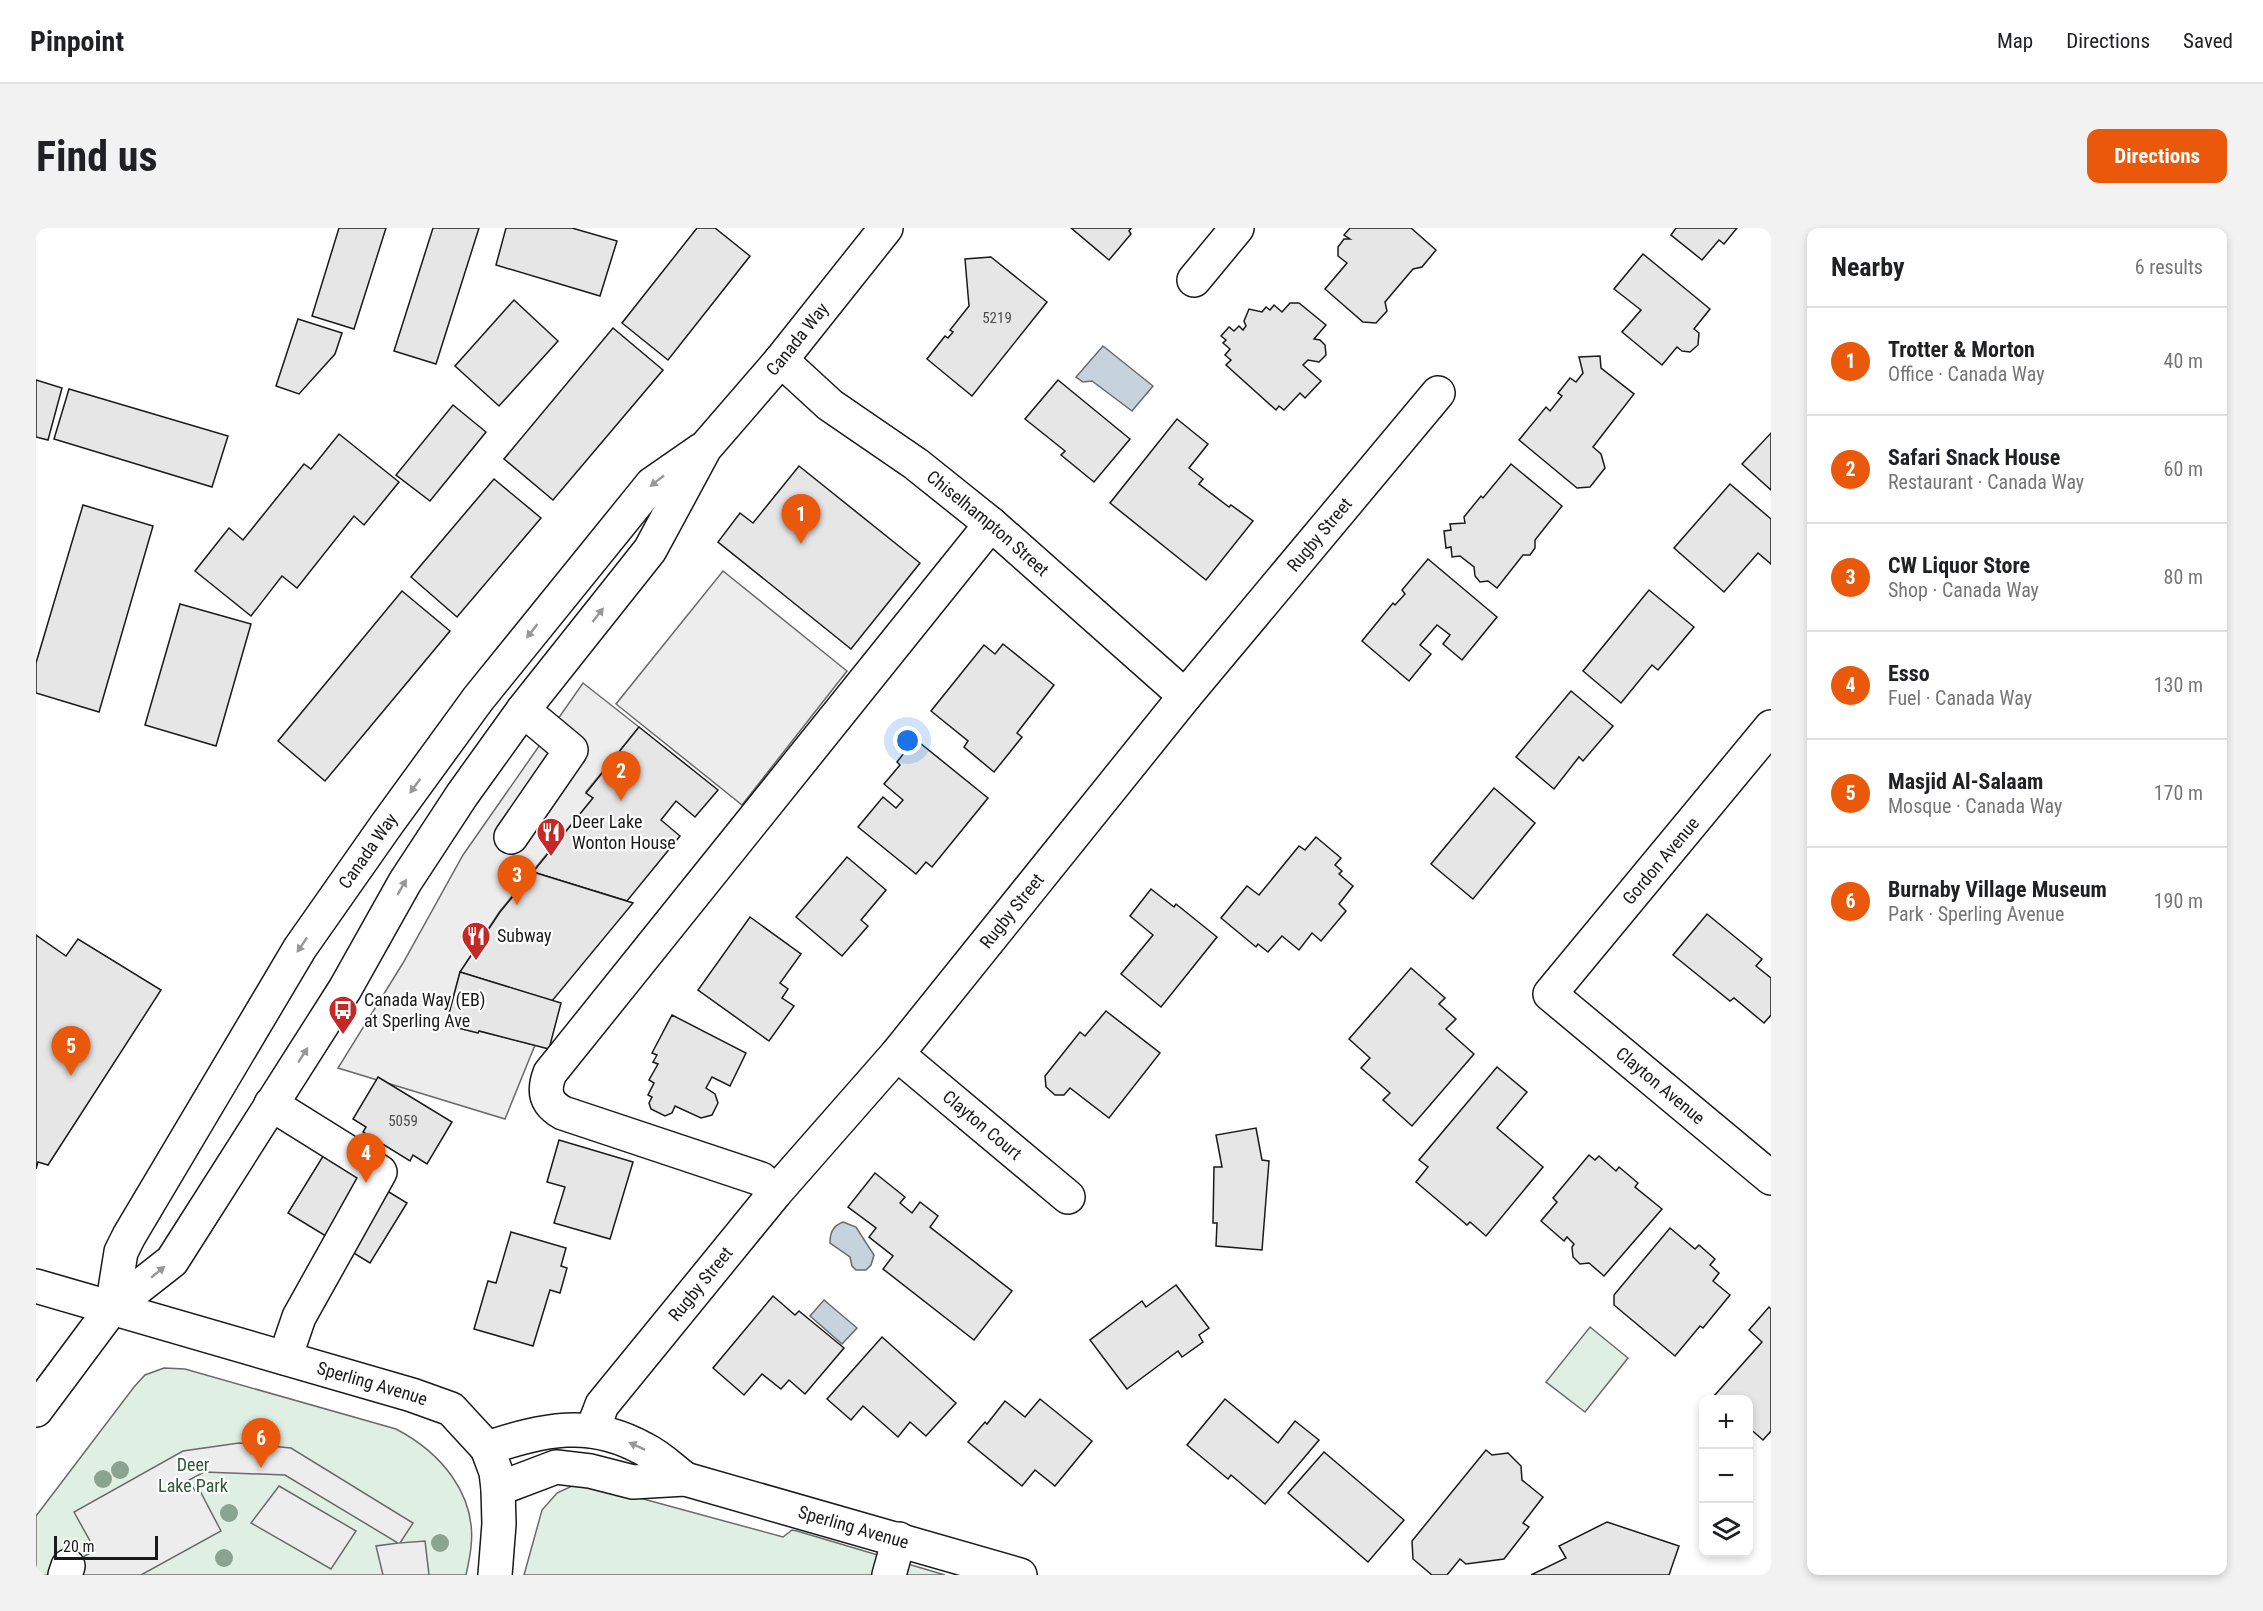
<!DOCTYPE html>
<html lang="en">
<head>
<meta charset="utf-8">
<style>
  body { margin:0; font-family:"Roboto Condensed",sans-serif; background:#f2f2f2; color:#202124 }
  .controls { position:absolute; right:18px; bottom:18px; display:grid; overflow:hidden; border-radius:12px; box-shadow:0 3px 9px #0003 }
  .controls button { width:54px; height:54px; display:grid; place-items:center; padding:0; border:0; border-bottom:2px solid #e0e0e0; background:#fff; color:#202124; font:30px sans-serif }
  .scale { position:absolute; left:18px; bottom:15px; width:104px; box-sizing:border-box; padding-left:6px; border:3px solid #1a1a1a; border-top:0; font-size:16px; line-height:21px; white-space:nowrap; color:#1a1a1a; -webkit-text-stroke:4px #fff; paint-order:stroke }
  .you { position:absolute; left:872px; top:513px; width:21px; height:21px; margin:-15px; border:4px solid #fff; border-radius:50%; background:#1a73e8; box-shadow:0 0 0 9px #1a73e833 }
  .badge { display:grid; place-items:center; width:39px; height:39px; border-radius:50%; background:#ea580c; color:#fff; font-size:20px; font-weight:700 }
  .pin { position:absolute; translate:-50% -50px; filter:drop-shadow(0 2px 3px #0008) }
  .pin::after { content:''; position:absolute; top:32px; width:21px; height:18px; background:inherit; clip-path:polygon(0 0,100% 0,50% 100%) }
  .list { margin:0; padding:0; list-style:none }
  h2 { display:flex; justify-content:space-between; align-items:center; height:78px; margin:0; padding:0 24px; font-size:26px }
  h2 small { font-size:20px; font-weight:400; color:#757577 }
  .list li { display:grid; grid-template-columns:39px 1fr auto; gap:18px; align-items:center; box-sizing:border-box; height:108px; padding:0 24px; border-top:2px solid #e0e0e0 }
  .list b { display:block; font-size:22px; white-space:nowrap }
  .list p { margin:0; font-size:20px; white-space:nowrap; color:#757577 }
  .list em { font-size:20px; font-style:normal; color:#757577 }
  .icon { flex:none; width:33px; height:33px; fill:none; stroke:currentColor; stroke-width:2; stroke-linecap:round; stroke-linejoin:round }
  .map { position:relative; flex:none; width:1735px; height:1347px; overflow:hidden; border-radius:12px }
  header { display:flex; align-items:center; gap:36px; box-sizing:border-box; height:84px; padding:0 30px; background:#fff; border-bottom:2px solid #e0e0e0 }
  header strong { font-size:28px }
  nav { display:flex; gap:33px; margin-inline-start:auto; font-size:21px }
  .intro { display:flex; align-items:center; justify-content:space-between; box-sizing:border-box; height:144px; padding:0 36px }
  h1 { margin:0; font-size:42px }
  .button { padding:15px 27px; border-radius:12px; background:#ea580c; color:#fff; font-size:21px; font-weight:700 }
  main { display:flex; gap:36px; padding:0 36px }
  aside { flex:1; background:#fff; border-radius:12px; box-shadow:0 3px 9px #0003 }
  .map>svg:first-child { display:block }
  .green { fill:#e0efe3; stroke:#6a6a6a; stroke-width:1.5 }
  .parking { fill:#ededed; stroke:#6a6a6a; stroke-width:1.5 }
  .water { fill:#c6d2dc; stroke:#6a6a6a; stroke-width:1.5 }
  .building { fill:#e6e6e6; stroke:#1a1a1a; stroke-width:1.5 }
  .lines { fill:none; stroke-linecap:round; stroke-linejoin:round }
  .minor-casing { stroke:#1a1a1a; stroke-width:36 }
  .major-casing { stroke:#1a1a1a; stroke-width:36 }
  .minor { stroke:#fff; stroke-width:33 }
  .major { stroke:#fff; stroke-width:33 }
  .tree { fill:#8aa48f }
  .oneway { fill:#989898 }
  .labels { text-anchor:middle; stroke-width:4.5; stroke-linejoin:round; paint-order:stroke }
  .number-label { font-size:15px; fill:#4d4d4d }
  .street-label { font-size:18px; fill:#1a1a1a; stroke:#fff }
  .poi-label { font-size:18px; fill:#1a1a1a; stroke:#fff; text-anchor:start }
  .park-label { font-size:18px; fill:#2b5a34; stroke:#fff }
</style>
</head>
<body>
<header>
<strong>Pinpoint</strong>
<nav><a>Map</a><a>Directions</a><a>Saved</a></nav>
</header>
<div class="intro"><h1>Find us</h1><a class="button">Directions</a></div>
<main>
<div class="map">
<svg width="1735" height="1347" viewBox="0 0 1735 1347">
  <rect width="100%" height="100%" fill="#fff"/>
  <g class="green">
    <polygon points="1554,1099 1592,1130 1549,1184 1510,1154"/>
    <path d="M 128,1140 L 149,1141 L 360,1201 C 404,1224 441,1266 435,1319 C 434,1329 432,1338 430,1347 L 0,1347 L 0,1288 L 98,1159 L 109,1147 Z"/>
    <polygon points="538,1257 556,1257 747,1309 756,1302 761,1303 909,1347 488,1347 506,1282 521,1265"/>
  </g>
  <g class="parking">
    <polygon points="687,343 811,443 706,577 580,476"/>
    <polygon points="547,455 603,499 550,564 557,570 464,683 424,744 410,797 442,805 443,803 499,817 469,891 302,840 367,735 427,627"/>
    <polygon points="203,1215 255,1220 377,1295 364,1315 389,1313 393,1347 347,1347 340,1318 362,1315 249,1247 168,1244 153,1252 159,1263 163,1261 185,1303 105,1347 38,1347 32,1338 59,1322 38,1284 147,1223"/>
    <polygon points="243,1258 320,1303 295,1341 215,1295"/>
  </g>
  <g class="water">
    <polygon points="1067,118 1117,158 1096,183 1056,153 1047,154 1040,149"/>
    <path d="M 807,994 L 820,999 L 838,1027 L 835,1037 L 830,1042 L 820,1042 L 816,1038 L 814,1029 L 794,1015 C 794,1004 797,998 807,994 Z"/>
    <polygon points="788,1072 821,1100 806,1116 774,1088"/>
  </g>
  <g class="building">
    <polygon points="303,0 350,0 318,101 276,88"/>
    <polygon points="397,0 443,0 400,136 358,123"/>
    <polygon points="470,0 536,0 581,13 564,68 460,37"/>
    <polygon points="661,0 679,0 714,28 632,132 586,95"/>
    <polygon points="1035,0 1095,0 1093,3 1095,6 1073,32"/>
    <polygon points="1314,0 1375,0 1400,22 1386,39 1377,41 1349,74 1351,83 1340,95 1327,94 1289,61 1311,35 1302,28 1302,19 1308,11 1314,11 1308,7"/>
    <polygon points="1640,0 1701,0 1688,16 1683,12 1666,32 1635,7"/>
    <polygon points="1607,26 1674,81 1658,101 1663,105 1662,117 1654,124 1646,123 1641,119 1626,137 1586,104 1605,82 1578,61"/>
    <polygon points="955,29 1011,74 936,168 891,131 909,108 912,110 917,104 914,102 933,78 929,31"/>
    <polygon points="478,72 522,113 463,178 419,138"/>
    <polygon points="1254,75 1263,75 1290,97 1278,111 1284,112 1289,117 1290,127 1283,134 1272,132 1267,137 1285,153 1269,170 1264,165 1248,182 1243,178 1240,182 1190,137 1195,132 1189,127 1194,121 1187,115 1190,112 1185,108 1193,99 1198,103 1203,98 1207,102 1210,98 1208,93 1213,81 1226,84 1230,79 1234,82 1238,77 1246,84"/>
    <polygon points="262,91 306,105 299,126 263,166 240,158"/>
    <polygon points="577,100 627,142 517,272 468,231"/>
    <polygon points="1564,128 1565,140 1598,166 1557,219 1565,226 1569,240 1554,259 1541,260 1483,212 1510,179 1514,183 1526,168 1522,165 1534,150 1540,154 1547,145 1543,129"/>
    <polygon points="0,152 26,160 12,212 0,209"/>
    <polygon points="1022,152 1094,211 1058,254 1025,227 1029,223 989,191"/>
    <polygon points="33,161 192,208 176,259 18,211"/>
    <polygon points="417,177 450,204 394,273 360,247"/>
    <polygon points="1141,191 1172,216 1153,240 1167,251 1163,256 1193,279 1195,277 1217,293 1170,352 1074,275"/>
    <polygon points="1735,205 1735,262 1706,236"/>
    <polygon points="303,206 363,254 328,297 318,288 261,360 246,348 215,388 159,343 193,300 207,312 268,236 275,241"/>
    <polygon points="1475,236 1526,278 1499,312 1499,320 1494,327 1487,327 1461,360 1452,353 1444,354 1439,348 1438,339 1424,328 1416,329 1415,319 1410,320 1408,303 1415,302 1414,296 1429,295 1428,289 1445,268 1447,270"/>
    <polygon points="763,238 884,335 815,421 682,314 704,285 717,295"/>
    <polygon points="458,251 505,290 421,389 375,349"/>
    <polygon points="1694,256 1735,291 1735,336 1722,325 1688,364 1638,320"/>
    <polygon points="47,277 117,298 63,484 0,465 0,435"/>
    <polygon points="1392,331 1461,389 1426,432 1407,416 1414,407 1401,397 1384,417 1395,426 1373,453 1326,413 1357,375 1359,377 1369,366 1366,362"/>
    <polygon points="1613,362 1658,399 1622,442 1616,437 1585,475 1547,443"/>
    <polygon points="366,363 414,403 289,553 242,513"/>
    <polygon points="144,376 215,396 180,518 109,497"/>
    <polygon points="967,416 1018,457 981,505 986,509 958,544 928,519 932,513 895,483 948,417 959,426"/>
    <polygon points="1535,463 1577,498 1547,533 1543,529 1518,561 1480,529"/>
    <polygon points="603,499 682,562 659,589 640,573 625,592 644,608 591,673 497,644 557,570 550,565"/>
    <polygon points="879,511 952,570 896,639 890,634 880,646 822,599 847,569 860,580 867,572 848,556 864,537 861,534"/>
    <polygon points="1458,560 1499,595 1437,671 1395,636"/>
    <polygon points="1280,609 1305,630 1299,637 1306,643 1303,646 1317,658 1303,676 1310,683 1285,713 1276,705 1263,722 1246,708 1232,724 1222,716 1220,719 1185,690 1211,658 1223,667 1263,618 1269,622"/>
    <polygon points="811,629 850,662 825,692 832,698 806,728 760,689"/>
    <polygon points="497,644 597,675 516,773 424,744 464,684"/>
    <polygon points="1115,661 1138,679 1140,676 1181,709 1125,779 1085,746 1117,707 1094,688"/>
    <polygon points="1671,686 1726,731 1720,738 1735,750 1735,787 1728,795 1698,770 1694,773 1637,727"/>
    <polygon points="714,689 765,726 744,755 752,761 746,770 758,778 733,813 662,762"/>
    <polygon points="0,707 30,728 42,711 125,762 12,937 2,934 0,941"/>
    <polygon points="1375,740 1409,770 1403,776 1420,791 1410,801 1438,826 1376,898 1347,872 1354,865 1325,840 1334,830 1313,811"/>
    <polygon points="424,744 525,775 513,821 443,803 442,805 410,797"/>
    <polygon points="1070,783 1124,825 1073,890 1034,860 1028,867 1019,867 1010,859 1009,848 1044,804 1049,808"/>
    <polygon points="636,787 710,825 694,858 676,849 670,860 679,866 682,875 676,887 665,890 639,878 636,885 629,888 615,881 613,875 616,869 612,867 618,855 613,852 622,836 617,834 621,827 616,825"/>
    <polygon points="1461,839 1491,864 1461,900 1507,939 1450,1008 1434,994 1431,997 1380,954 1392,939 1383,932"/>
    <polygon points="342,849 416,894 391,936 377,927 374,933 327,904 330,899 317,891"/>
    <polygon points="1220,900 1226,932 1233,933 1226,1022 1180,1018 1181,995 1177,995 1178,939 1186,939 1180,907"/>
    <polygon points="523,912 597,934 574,1011 518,995 529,959 511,954"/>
    <polygon points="289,925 371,975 334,1035 252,985"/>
    <polygon points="1553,927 1559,932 1563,928 1580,943 1583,939 1602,955 1599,959 1626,981 1568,1048 1553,1035 1544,1036 1537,1029 1536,1019 1538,1016 1531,1009 1528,1013 1505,993 1521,974 1517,970"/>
    <polygon points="839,945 869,969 864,975 876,985 884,974 902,988 894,999 976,1063 938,1112 847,1041 857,1028 833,1009 840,1000 812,979"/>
    <polygon points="1634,1000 1659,1021 1663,1017 1679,1031 1674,1037 1683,1045 1677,1053 1694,1067 1667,1100 1664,1098 1639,1128 1578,1077 1578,1067"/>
    <polygon points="475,1004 530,1020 525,1038 531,1040 524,1065 514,1062 497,1118 438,1101 452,1053 460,1055"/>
    <polygon points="1140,1057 1173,1100 1163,1107 1167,1114 1146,1129 1142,1123 1091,1161 1054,1112 1106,1073 1110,1079"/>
    <polygon points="737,1068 759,1087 763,1083 808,1120 769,1166 753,1152 745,1161 726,1146 708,1167 677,1140"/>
    <polygon points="1733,1079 1735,1081 1735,1203 1727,1212 1712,1199 1712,1172 1682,1172 1678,1168 1726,1114 1713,1102"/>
    <polygon points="846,1109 920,1175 890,1208 874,1194 862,1209 827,1178 815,1192 791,1171"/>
    <polygon points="1004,1171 1056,1213 1019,1258 999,1242 986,1258 932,1214 949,1194 951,1196 969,1173 989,1189"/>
    <polygon points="1189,1171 1242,1215 1259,1193 1283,1212 1229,1276 1195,1247 1192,1251 1151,1217"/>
    <polygon points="1450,1222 1456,1227 1472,1225 1485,1238 1486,1252 1507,1269 1487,1295 1493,1299 1468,1331 1430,1336 1424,1331 1411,1347 1396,1347 1377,1331 1376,1313"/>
    <polygon points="1288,1224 1368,1292 1332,1334 1252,1265"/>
    <polygon points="1571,1294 1643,1318 1633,1347 1495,1347 1530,1330 1523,1318"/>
  </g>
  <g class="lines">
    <g class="minor-casing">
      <g id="minor">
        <polyline points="1158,52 1201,0"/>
        <path id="s1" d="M 745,132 L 794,177 L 880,236 L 955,296 L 1149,468"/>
        <path id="s2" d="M 1735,499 L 1514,766 L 1735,950"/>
        <polyline points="475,609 535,522 487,482"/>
        <path id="s3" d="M 861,826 L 1032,969"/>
        <polyline points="235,876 344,944 263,1089 249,1130"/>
        <path d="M 739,965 L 725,951 L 527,885 C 509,875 507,863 514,845 L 955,296"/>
        <path id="s4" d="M 0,1058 L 376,1167 L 415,1181 L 451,1220 L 460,1244 L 462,1261 L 463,1296 L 459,1347"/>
        <path id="s5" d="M 556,1203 L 566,1177 L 739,965 L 861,826 L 1149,468 L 1402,165"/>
        <path d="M 451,1220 C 507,1202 553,1190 608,1221 C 623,1228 636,1241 649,1251"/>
        <path id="s6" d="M 462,1261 L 520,1239 L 554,1243 L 597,1254 L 649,1251 L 984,1347"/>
        <polyline points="29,1347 32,1338"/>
        <polyline points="853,1347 863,1311"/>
      </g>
    </g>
    <g class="major-casing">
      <g id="major">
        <path id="s7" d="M 76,1080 L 85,1024 L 93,1008 L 264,720 L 351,596 L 442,471 L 616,256 L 665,222"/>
        <path id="s8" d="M 0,1182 L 76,1080 L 136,1033 L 309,761 L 369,654 L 426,567 L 487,482 L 614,322 L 669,220 L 745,132 L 850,0"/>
      </g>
    </g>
    <use href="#minor" class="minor"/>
    <use href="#major" class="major"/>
  </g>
  <g class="tree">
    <circle cx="84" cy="1242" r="9"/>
    <circle cx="67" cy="1251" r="9"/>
    <circle cx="193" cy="1285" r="9"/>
    <circle cx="404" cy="1315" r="9"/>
    <circle cx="188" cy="1330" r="9"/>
  </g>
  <defs><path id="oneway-solid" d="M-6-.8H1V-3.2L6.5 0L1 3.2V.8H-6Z" transform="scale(1.5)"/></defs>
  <g class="oneway">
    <use href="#oneway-solid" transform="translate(621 253) rotate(142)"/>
    <use href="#oneway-solid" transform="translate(562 387) rotate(-52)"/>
    <use href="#oneway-solid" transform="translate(496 403) rotate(128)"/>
    <use href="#oneway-solid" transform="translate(379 558) rotate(126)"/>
    <use href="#oneway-solid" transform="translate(366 659) rotate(-60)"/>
    <use href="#oneway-solid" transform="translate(266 717) rotate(124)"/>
    <use href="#oneway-solid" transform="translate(267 827) rotate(-57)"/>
    <use href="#oneway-solid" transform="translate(122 1044) rotate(-40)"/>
    <use href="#oneway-solid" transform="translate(601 1218) rotate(-155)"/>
  </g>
  <defs>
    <g id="restaurant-pin" transform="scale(1.5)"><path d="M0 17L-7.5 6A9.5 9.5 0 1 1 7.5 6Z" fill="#c62828" stroke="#fff"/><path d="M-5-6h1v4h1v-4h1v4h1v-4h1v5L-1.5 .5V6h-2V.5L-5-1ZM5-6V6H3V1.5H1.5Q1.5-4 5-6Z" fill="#fff"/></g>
    <g id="bus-pin" transform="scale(1.5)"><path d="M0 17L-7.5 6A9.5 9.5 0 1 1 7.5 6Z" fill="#c62828" stroke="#fff"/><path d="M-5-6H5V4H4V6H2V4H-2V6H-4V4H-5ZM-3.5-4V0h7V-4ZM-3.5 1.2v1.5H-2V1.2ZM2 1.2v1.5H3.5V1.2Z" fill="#fff"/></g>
  </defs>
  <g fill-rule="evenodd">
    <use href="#restaurant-pin" x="515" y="604"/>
    <use href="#restaurant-pin" x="440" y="708"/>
    <use href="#bus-pin" x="307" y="782"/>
  </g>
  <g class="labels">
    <g class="number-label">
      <text x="961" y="95">5219</text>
      <text x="367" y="898">5059</text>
    </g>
    <g class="street-label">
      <text dy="6" stroke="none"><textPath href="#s8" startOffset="1320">Canada Way</textPath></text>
      <text dy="6" stroke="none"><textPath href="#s1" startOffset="264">Chiselhampton Street</textPath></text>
      <text dy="6" stroke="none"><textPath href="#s5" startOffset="1156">Rugby Street</textPath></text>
      <text dy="6" stroke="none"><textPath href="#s7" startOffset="528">Canada Way</textPath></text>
      <text transform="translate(1625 633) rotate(-50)" y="6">Gordon Avenue</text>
      <text dy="6" stroke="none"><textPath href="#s5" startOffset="670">Rugby Street</textPath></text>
      <text dy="6" stroke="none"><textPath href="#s2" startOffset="490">Clayton Avenue</textPath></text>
      <text dy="6" stroke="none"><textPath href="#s3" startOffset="111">Clayton Court</textPath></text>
      <text dy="6" stroke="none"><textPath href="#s5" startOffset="184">Rugby Street</textPath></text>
      <text dy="6" stroke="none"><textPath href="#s4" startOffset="350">Sperling Avenue</textPath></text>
      <text dy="6" stroke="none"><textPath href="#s6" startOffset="368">Sperling Avenue</textPath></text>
    </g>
    <g class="poi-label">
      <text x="536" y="600">Deer Lake<tspan x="536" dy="21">Wonton House</tspan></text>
      <text x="461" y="714">Subway</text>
      <text x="328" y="778">Canada Way (EB)<tspan x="328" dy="21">at Sperling Ave</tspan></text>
    </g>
    <g class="park-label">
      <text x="157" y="1243">Deer<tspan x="157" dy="21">Lake Park</tspan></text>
    </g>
  </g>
</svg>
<div class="controls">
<button>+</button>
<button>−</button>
<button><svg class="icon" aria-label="layers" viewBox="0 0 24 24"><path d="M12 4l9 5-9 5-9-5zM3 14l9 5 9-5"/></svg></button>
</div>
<div class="scale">20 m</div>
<div class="you"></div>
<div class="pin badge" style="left:765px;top:316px">1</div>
<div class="pin badge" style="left:585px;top:573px">2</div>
<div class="pin badge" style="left:481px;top:677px">3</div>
<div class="pin badge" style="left:330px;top:955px">4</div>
<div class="pin badge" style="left:35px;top:848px">5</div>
<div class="pin badge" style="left:225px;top:1240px">6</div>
</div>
<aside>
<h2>Nearby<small>6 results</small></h2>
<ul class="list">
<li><span class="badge">1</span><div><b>Trotter &amp; Morton</b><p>Office · Canada Way</p></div><em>40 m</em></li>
<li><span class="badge">2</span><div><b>Safari Snack House</b><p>Restaurant · Canada Way</p></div><em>60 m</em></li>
<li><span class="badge">3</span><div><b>CW Liquor Store</b><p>Shop · Canada Way</p></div><em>80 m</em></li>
<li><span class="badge">4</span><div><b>Esso</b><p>Fuel · Canada Way</p></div><em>130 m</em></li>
<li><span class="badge">5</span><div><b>Masjid Al-Salaam</b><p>Mosque · Canada Way</p></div><em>170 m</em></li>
<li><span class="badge">6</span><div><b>Burnaby Village Museum</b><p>Park · Sperling Avenue</p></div><em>190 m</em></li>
</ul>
</aside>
</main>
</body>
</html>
